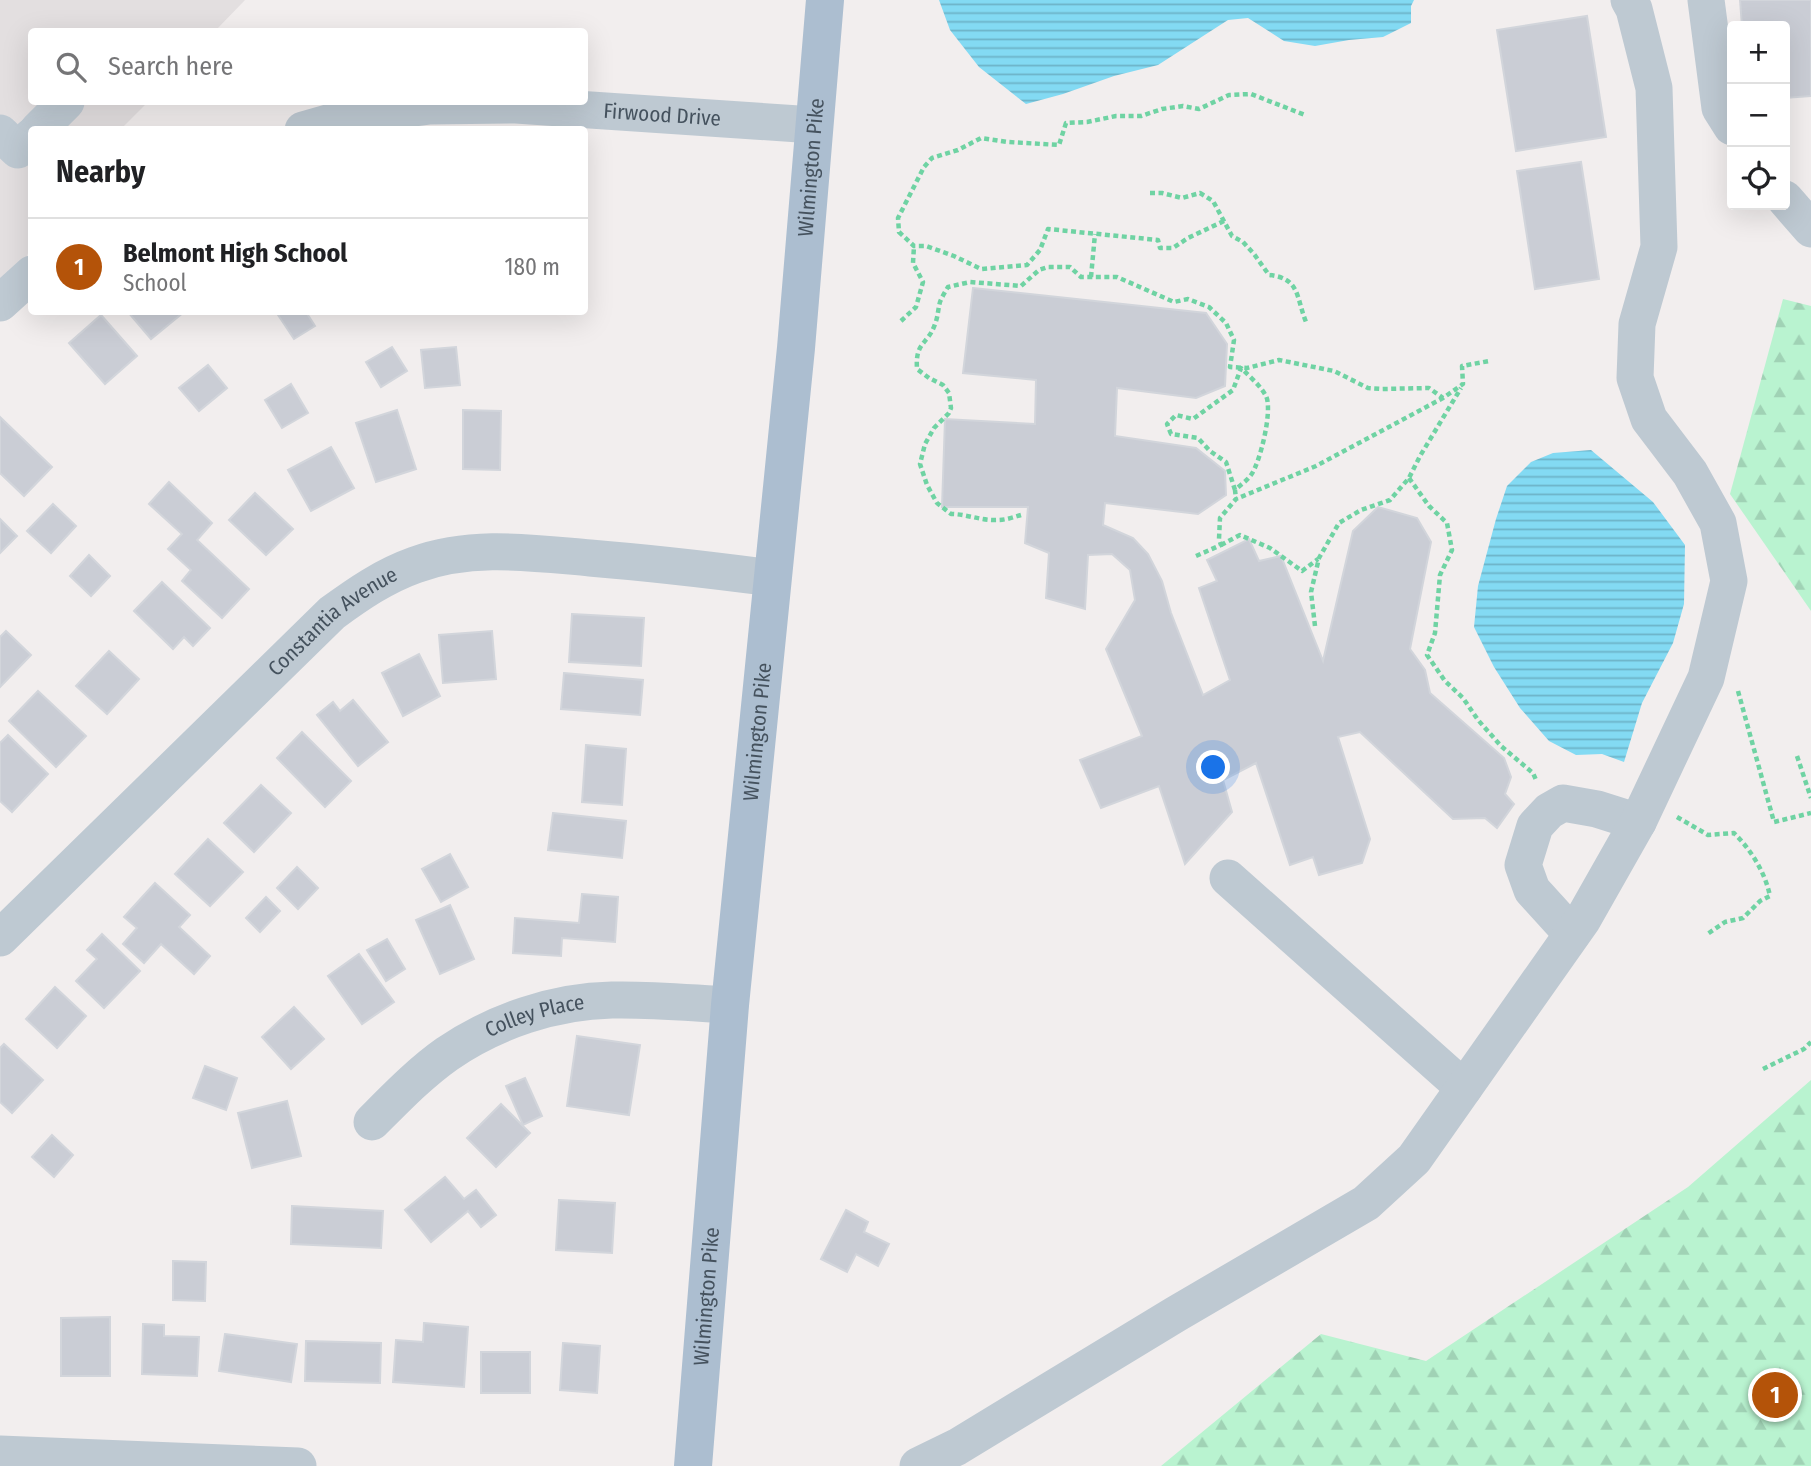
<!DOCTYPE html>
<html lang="en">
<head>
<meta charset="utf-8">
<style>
  body { margin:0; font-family:"Fira Sans Condensed",sans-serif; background:#f6f6f6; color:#202124 }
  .controls { position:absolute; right:21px; top:21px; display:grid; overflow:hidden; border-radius:7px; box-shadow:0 7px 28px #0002 }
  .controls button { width:63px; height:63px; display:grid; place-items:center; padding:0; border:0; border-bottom:2px solid #e0e0e0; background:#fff; color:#202124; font:35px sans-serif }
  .you { position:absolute; left:1214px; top:768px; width:24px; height:24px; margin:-18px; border:5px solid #fff; border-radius:50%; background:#1a73e8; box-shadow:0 0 0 10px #1a73e833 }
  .badge { display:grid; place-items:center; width:46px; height:46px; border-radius:50%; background:#b45309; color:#fff; font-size:23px; font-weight:700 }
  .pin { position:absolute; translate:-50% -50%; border:4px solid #fff; box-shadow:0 2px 7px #0006 }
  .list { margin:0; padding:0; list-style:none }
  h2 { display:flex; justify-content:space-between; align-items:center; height:91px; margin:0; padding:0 28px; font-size:30px }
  h2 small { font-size:23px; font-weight:400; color:#757577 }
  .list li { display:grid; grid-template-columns:46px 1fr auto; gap:21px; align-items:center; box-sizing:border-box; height:98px; padding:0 28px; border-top:2px solid #e0e0e0 }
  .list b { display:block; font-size:26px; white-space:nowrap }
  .list p { margin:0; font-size:23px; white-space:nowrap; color:#757577 }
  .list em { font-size:23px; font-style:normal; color:#757577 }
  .icon { flex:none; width:38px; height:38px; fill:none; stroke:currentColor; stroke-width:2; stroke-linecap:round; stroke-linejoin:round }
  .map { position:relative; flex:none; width:1811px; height:1466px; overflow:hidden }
  .search { position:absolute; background:#fff; box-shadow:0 7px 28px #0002; left:28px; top:28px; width:560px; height:77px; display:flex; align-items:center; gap:18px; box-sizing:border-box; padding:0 24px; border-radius:7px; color:#757577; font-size:26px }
  .panel { position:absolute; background:#fff; box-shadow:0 7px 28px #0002; left:28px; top:126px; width:560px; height:189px; border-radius:7px }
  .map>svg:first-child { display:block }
  .education { fill:#e3dfe0 }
  .forest { fill:url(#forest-firs) }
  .water { fill:url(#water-rules) }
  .building { fill:#cacdd5; stroke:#d2d5db; stroke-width:2 }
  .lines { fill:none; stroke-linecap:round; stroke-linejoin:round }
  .path { stroke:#6fd3a3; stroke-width:4.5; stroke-dasharray:5 3.5; stroke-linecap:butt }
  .minor { stroke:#bec9d2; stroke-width:37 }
  .major { stroke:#acbed0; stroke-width:38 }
  .labels { text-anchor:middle; stroke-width:5; stroke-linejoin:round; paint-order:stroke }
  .street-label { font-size:21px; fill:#45525e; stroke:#fff }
</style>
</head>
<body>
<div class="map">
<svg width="1811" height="1466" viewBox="0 0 1811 1466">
  <defs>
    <pattern id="forest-firs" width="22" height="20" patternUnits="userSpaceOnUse" patternTransform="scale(1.75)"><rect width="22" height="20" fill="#b9f3d0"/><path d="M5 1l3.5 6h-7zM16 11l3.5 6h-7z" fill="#a0d2b5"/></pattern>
    <pattern id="water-rules" width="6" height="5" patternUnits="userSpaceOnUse" patternTransform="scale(1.75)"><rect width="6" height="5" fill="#83daf3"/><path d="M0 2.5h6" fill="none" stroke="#6db3c8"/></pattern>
  </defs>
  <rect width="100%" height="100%" fill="#f2eeee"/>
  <polygon class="education" points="0,0 245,0 215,31 32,32 32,102 148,102 121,129 32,130 31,238 22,282 0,303"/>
  <g class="forest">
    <polygon points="1783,299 1811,306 1811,611 1730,494"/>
    <polygon points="1811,1080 1811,1466 1161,1466 1321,1334 1426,1361 1688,1187"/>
  </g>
  <g class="water">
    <polygon points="939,0 1414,0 1411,6 1411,23 1383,37 1349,40 1315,46 1284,41 1248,18 1228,20 1158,65 1114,76 1063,94 1026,104 979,67 950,30"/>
    <polygon points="1591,450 1653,502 1685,545 1684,604 1673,643 1642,703 1624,762 1602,754 1576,755 1549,741 1520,708 1494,667 1474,627 1478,586 1496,519 1507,486 1531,462 1553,453"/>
  </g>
  <g class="building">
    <polygon points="1740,0 1811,0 1811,96 1785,98 1785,26 1742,26"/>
    <polygon points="1587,16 1606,137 1516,151 1497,30"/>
    <polygon points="1581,162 1599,279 1535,289 1517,171"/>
    <polygon points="973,288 1206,313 1227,344 1225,386 1196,398 1117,388 1115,436 1196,448 1225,471 1226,495 1198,514 1105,503 1103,525 1133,538 1148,554 1162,581 1171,613 1203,695 1230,680 1199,588 1217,581 1207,560 1249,539 1259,561 1281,556 1323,661 1353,531 1378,507 1417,518 1431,542 1410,649 1425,670 1430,693 1504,758 1511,777 1505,794 1514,804 1497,828 1485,818 1453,819 1360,732 1338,737 1370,839 1362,863 1319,875 1313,857 1290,865 1256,763 1223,780 1232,812 1185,864 1159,786 1101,808 1080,760 1142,736 1106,649 1135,600 1130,570 1112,554 1088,555 1085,609 1046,598 1049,553 1025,543 1028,507 942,507 945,419 1035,424 1036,380 963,373"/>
    <polygon points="128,312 184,312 151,339"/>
    <polygon points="284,312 306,312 315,326 294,339 278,315"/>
    <polygon points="101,315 137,356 105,384 69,343"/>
    <polygon points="392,347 407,371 381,387 366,362"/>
    <polygon points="456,347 460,385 425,388 421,350"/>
    <polygon points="208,365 227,388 199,411 179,388"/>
    <polygon points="291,384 308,413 282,428 265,400"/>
    <polygon points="397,410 416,469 376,482 356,423"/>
    <polygon points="463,410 501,411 500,470 463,469"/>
    <polygon points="0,417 52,467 24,496 0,473"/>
    <polygon points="331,447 354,488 311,511 288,470"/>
    <polygon points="169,482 212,523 197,540 249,589 222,618 182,581 191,570 168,549 182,534 149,504"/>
    <polygon points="255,493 293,529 266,555 229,520"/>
    <polygon points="53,504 76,526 51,553 27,531"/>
    <polygon points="0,519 17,536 0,553"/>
    <polygon points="89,555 110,576 91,596 70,576"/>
    <polygon points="162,582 210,628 193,646 184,637 173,649 134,611"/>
    <polygon points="572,614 644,618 641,666 569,662"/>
    <polygon points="6,631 31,655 0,687 0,637"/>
    <polygon points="492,631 496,679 443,683 439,635"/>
    <polygon points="109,651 139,679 107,714 76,686"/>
    <polygon points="419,654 440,696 403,716 382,673"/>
    <polygon points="564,673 643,680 640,715 561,709"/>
    <polygon points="38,691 86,736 56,767 9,721"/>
    <polygon points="353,700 388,742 358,766 317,715 333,702 340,711"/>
    <polygon points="302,732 351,781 325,807 277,758"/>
    <polygon points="8,735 48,774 12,812 0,801 0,743"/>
    <polygon points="586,745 626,749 622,805 582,802"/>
    <polygon points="261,785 291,813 254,852 224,823"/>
    <polygon points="553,813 626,821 622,858 548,850"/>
    <polygon points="208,839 243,872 210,906 175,874"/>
    <polygon points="450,854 468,887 441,902 422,869"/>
    <polygon points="297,867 318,888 298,909 277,888"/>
    <polygon points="155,883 190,915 179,927 210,956 194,974 161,944 144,963 123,944 137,928 124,917"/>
    <polygon points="582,894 618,897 615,942 562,938 561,956 513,953 515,918 579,923"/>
    <polygon points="266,897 280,911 260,932 246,918"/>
    <polygon points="450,905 474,959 440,974 416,920"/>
    <polygon points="102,934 140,971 104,1008 76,981 97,959 87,950"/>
    <polygon points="387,939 405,969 386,981 367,950"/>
    <polygon points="359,954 394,1002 362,1024 328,976"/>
    <polygon points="55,987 86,1016 57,1048 26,1019"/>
    <polygon points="294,1007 324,1039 291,1069 262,1037"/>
    <polygon points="577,1036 640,1045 629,1115 567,1106"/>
    <polygon points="4,1044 43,1080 12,1113 0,1102 0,1048"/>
    <polygon points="205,1066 237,1078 226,1110 193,1098"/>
    <polygon points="525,1078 542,1116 523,1125 506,1086"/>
    <polygon points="287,1101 301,1156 252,1168 238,1113"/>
    <polygon points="501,1104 530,1133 496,1167 467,1138"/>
    <polygon points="52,1135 73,1155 54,1177 32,1157"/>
    <polygon points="445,1177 464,1199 476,1190 496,1215 481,1227 468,1211 431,1242 405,1210"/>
    <polygon points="559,1200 615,1203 612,1253 556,1250"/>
    <polygon points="292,1206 383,1211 381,1248 291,1244"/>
    <polygon points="846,1210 868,1222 864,1232 889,1244 878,1266 856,1254 847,1272 821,1259"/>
    <polygon points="173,1261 206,1262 205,1301 173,1300"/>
    <polygon points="110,1317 110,1376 61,1376 61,1318"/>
    <polygon points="424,1323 468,1327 464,1387 393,1382 396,1340 423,1342"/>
    <polygon points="143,1324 164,1325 164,1336 199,1337 197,1376 142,1374"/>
    <polygon points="225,1334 297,1344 291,1382 219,1371"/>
    <polygon points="306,1341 381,1343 380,1383 305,1381"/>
    <polygon points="563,1343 600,1346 597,1393 560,1390"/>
    <rect x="481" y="1352" width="49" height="41"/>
  </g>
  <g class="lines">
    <g class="path">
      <path d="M 1150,193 L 1162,193 L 1182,198 L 1200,193 L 1213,201 L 1232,236 L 1243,242 L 1254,254 L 1269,275 C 1300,278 1296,297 1306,322"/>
      <polyline points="1224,221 1188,238 1173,248 1160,248 1158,240 1048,229 1040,250 1027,265 981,269 954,256 926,246 914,246 899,232 898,218 924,167 932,158 958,150 981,138 1008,142 1059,145 1066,123 1087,122 1116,116 1141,116 1162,109 1183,106 1199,109 1229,95 1251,94 1305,115"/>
      <polyline points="1091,277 1095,234"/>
      <polyline points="901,321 916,307 923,282 913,263 914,246"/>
      <polyline points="1409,478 1429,506 1447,523 1452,550 1440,575 1435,633 1427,655 1445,681 1463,698 1478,720 1501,746 1533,773 1536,780"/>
      <path d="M 1235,490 L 1226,462 L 1210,451 L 1198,438 L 1171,434 L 1167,424 L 1176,415 L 1193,419 L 1233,390 L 1241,368 C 1249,376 1260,385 1266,396 C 1273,410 1260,463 1251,475 C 1247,481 1240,485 1235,490 L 1236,499"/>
      <path d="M 1021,515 C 1014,517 1006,520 998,520 C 981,521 967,514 951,514 L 937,503 L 927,485 L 920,464 L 925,444 L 934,428 L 949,413 L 951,408 L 949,393 L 943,385 L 929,378 L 917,369 C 915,341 928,345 935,324 C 938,317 938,309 940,302 C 942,297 945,292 948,287 L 970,282 L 1021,286 L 1039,270 L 1048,267 L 1070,267 L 1081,277 L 1117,277 L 1174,302 L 1188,299 L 1209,307 L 1226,323 L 1234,340 L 1230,367 L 1247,368 L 1279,360 L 1334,371 L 1368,388 L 1382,389 L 1429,388 L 1443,398"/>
      <polyline points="1221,545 1240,535 1270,548 1302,571 1318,559"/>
      <polyline points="1196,556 1221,545 1219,539 1220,518 1236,499 1316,466 1443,398 1463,384 1462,366 1489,361"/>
      <polyline points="1315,626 1311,592 1319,558 1339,523 1361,510 1390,500 1409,478 1420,456 1461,388"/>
      <polyline points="1738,691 1774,822 1811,813"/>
      <polyline points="1797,756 1811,798"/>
      <path d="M 1677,817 L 1708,835 L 1734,833 C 1751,850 1765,872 1770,896 L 1760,901 L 1743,918 L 1725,922 L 1706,935"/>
      <polyline points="1763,1069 1804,1049 1811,1042"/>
    </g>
    <g class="minor">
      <polyline points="1706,0 1720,108 1732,127"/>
      <polyline points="38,130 66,102"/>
      <path id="s1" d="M 303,130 L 338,120 L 407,109 L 430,106 L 516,105 L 814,125"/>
      <polyline points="0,133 18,150 32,136"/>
      <polyline points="1785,199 1811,229"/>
      <polyline points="0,303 32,274"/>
      <polyline points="1228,878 1464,1088"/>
      <polyline points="1572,934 1532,890 1523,865 1535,826 1549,811 1563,803 1597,809 1638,822"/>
      <path id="s2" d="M 0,938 L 332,613 C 358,594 384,576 415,565 C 472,544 532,553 590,558 C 651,563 711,570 772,578"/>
      <path id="s3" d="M 372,1122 C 396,1098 420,1073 447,1054 C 495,1021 555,1001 612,1000 C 651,999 691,1003 730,1005"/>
      <polyline points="0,1454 298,1466"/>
      <polyline points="918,1466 957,1447 1176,1314 1366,1203 1414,1159 1583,919 1638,822 1706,678 1729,581 1718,523 1690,473 1649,419 1635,378 1637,324 1659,247 1654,88 1634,9 1629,0"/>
    </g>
    <path class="major" id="s4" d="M 693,1466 L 730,1005 L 796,348 L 825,0"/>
  </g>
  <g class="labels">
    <g class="street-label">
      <text dy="7" stroke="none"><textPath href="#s1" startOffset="362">Firwood Drive</textPath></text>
      <text dy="7" stroke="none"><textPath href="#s4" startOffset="1304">Wilmington Pike</textPath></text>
      <text dy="7" stroke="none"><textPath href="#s2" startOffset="460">Constantia Avenue</textPath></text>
      <text dy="7" stroke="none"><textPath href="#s4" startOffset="737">Wilmington Pike</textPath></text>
      <text dy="7" stroke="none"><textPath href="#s3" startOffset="198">Colley Place</textPath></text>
      <text dy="7" stroke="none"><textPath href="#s4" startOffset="170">Wilmington Pike</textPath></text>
    </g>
  </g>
</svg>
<div class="controls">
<button>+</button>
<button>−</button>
<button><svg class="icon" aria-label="locate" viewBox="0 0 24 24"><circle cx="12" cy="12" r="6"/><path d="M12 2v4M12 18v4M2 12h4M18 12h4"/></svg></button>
</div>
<div class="you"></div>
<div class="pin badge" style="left:1775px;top:1395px">1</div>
<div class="search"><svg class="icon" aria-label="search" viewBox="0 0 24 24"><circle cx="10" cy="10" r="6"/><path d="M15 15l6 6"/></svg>Search here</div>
<section class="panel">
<h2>Nearby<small></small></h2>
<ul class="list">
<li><span class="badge">1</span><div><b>Belmont High School</b><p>School</p></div><em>180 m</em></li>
</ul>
</section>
</div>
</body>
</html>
